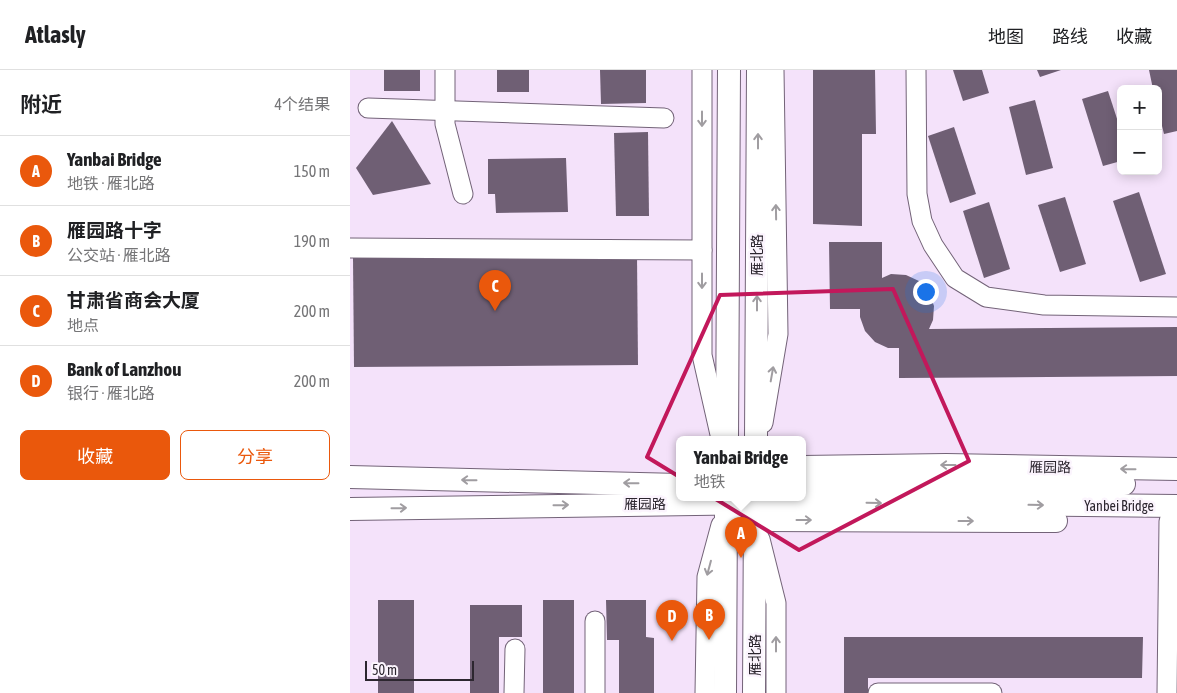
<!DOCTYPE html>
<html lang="zh">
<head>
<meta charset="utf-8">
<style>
  body { margin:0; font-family:"Asap Condensed","Noto Sans SC",sans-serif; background:#f6f6f6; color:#202124 }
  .controls { position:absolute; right:15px; top:15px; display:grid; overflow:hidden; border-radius:8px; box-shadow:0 2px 12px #0003 }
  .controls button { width:45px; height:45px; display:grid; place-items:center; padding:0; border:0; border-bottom:1px solid #e0e0e0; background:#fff; color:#202124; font:25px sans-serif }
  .scale { position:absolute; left:15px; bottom:12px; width:109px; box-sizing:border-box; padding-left:5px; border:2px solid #2c262f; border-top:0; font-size:14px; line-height:18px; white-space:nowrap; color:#2c262f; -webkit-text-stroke:4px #fbf4fd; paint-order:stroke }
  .you { position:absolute; left:575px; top:221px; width:18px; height:18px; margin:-12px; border:4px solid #fff; border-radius:50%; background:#1a73e8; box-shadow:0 0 0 8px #1a73e833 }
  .badge { display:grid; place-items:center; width:32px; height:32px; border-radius:50%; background:#ea580c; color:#fff; font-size:16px; font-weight:700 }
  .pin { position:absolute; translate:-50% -41px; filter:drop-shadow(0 1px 2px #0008) }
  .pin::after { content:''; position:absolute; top:26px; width:18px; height:15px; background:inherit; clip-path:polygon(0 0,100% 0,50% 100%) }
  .popup { position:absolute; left:326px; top:366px; width:130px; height:65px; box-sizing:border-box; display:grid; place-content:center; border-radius:8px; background:#fff; filter:drop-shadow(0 1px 4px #0005); font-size:16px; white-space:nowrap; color:#757577 }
  .popup b { font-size:19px; color:#202124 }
  .popup::after { content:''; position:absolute; left:50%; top:100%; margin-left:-10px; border:10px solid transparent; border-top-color:#fff }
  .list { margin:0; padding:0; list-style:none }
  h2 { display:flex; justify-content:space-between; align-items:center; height:65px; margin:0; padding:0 20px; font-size:21px }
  h2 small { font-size:16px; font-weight:400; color:#757577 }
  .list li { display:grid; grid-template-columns:32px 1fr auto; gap:15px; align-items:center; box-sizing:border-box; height:70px; padding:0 20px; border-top:1px solid #e0e0e0 }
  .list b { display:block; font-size:19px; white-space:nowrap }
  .list p { margin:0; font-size:16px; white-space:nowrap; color:#757577 }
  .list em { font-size:16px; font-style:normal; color:#757577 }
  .actions { display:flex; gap:10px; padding:15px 20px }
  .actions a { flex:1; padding:11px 0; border:1px solid #ea580c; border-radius:8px; text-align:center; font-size:18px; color:#ea580c }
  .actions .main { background:#ea580c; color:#fff }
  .map { position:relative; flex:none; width:827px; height:623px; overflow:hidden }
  header { display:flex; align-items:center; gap:30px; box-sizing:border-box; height:70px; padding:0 25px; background:#fff; border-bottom:1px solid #e0e0e0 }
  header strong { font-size:24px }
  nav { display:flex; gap:28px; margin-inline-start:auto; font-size:18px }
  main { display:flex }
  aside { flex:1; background:#fff }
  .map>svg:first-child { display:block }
  .building { fill:#6f5f74 }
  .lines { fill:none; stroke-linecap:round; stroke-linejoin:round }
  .minor-casing { stroke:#736378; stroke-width:21 }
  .major-casing { stroke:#736378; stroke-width:24 }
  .minor { stroke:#fff; stroke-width:19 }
  .major { stroke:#fff; stroke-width:22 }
  .oneway { stroke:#a09da1 }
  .marked { fill:none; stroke:#c2185b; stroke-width:4; stroke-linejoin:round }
  .labels { text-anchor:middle; stroke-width:5; stroke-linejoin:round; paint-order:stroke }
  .street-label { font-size:14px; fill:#2c262f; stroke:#fbf4fd }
</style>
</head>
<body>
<header>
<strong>Atlasly</strong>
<nav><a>地图</a><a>路线</a><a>收藏</a></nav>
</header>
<main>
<aside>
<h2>附近<small>4个结果</small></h2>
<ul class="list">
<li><span class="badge">A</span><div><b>Yanbai Bridge</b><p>地铁 · 雁北路</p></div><em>150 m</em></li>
<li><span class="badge">B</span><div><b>雁园路十字</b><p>公交站 · 雁北路</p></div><em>190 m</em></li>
<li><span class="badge">C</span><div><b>甘肃省商会大厦</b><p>地点</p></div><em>200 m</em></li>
<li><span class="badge">D</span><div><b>Bank of Lanzhou</b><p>银行 · 雁北路</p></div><em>200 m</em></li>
</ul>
<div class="actions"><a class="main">收藏</a><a>分享</a></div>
</aside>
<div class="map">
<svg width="827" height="623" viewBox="0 0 827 623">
  <rect width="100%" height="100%" fill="#f4e2fa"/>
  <g class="building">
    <rect x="34" y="0" width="36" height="21"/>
    <rect x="147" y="0" width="32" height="22"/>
    <polygon points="250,0 296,0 296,33 251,34"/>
    <polygon points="463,0 525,0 526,64 512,64 512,156 463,154"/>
    <polygon points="603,0 632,0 639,23 613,31"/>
    <polygon points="687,0 711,0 690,7"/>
    <polygon points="799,0 827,0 827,61 814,64 808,40 808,19 803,19"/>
    <polygon points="758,21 771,61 771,91 753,96 732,29"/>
    <polygon points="685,30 703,98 676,105 659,37"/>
    <polygon points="42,51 81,114 23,125 6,98"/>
    <polygon points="604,57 626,124 600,133 578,66"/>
    <polygon points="298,62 299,146 266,146 264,63"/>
    <polygon points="216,88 218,142 146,143 145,124 138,124 138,89"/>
    <polygon points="789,122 816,204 790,212 763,131"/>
    <polygon points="715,127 736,194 710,202 688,135"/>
    <polygon points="639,132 660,199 634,208 613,141"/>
    <polygon points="479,172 532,172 532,208 541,204 556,205 569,211 579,222 584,236 583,250 579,259 827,257 827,306 549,308 549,278 538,278 525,272 515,261 510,247 510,239 480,239"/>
    <polygon points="287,185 288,295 4,297 3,188"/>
    <rect x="28" y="530" width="36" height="93"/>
    <rect x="193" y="530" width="31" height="93"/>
    <polygon points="256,530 296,530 296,567 304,568 304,623 269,623 269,570 257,570"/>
    <polygon points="120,535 172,535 172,567 149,567 149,623 120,623"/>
    <polygon points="494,567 793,567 792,608 518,608 518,623 494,623"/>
  </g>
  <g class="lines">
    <g class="minor-casing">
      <g id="minor">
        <polyline points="95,0 95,54 113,124"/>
        <polyline points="352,0 352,285 371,369"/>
        <polyline points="566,0 567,124 572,151 583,175 605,208 636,227 694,235 827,237"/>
        <polyline points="18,38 314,48"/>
        <polyline points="0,178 352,180"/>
        <polyline points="413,353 428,264 424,0"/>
        <polyline points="410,469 426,533 426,623"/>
        <polyline points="245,551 245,623"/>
        <polyline points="164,623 165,579"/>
        <polyline points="355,623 357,507 371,455"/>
        <polyline points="528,623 642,623"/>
        <polyline points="817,623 819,451"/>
      </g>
    </g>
    <g class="major-casing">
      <g id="major">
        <polyline points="377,369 379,0"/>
        <polyline points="406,369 408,0"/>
        <polyline points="452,397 596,395 827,399"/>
        <polyline points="0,407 330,415"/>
        <polyline points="452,414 774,414"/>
        <polyline points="0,439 477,432 827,436"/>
        <polyline points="376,450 706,451"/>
        <polyline points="375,623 376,437"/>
        <polyline points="404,623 405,435"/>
      </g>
    </g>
    <use href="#minor" class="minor"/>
    <use href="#major" class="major"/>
  </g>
  <defs><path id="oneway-shaft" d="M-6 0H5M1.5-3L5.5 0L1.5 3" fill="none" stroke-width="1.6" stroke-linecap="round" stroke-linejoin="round" transform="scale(1.25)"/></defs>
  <g class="oneway">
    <use href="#oneway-shaft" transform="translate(352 49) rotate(90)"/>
    <use href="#oneway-shaft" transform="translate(408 71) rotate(-90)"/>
    <use href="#oneway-shaft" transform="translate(426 142) rotate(-91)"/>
    <use href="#oneway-shaft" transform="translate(352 211) rotate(90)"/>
    <use href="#oneway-shaft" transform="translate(407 233) rotate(-90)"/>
    <use href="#oneway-shaft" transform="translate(422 304) rotate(-80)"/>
    <use href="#oneway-shaft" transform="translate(598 395) rotate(-180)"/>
    <use href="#oneway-shaft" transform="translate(778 399) rotate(-179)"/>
    <use href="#oneway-shaft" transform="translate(119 410) rotate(-179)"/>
    <use href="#oneway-shaft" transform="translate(281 413) rotate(-179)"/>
    <use href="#oneway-shaft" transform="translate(524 433) rotate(1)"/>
    <use href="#oneway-shaft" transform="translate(211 435) rotate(-1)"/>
    <use href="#oneway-shaft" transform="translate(686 435) rotate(1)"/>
    <use href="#oneway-shaft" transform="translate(49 438) rotate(-1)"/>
    <use href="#oneway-shaft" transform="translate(454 450)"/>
    <use href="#oneway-shaft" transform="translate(616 451)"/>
    <use href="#oneway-shaft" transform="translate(359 498) rotate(105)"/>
    <use href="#oneway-shaft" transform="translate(426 574) rotate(-90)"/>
  </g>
  <path class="marked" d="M 543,219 L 619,391 L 449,480 L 297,387 L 370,225 Z"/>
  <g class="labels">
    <g class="street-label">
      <text transform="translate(407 185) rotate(-90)" y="5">雁北路</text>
      <text transform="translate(700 397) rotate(1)" y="5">雁园路</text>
      <text x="295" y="439">雁园路</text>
      <text x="769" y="441">Yanbei Bridge</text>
      <text transform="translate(405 585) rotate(-90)" y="5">雁北路</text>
    </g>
  </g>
</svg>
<div class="controls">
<button>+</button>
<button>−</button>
</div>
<div class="scale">50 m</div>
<div class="you"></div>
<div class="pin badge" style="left:391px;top:488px">A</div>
<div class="popup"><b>Yanbai Bridge</b>地铁</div>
<div class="pin badge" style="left:359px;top:570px">B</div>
<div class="pin badge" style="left:145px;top:241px">C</div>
<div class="pin badge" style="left:322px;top:571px">D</div>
</div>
</main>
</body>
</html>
